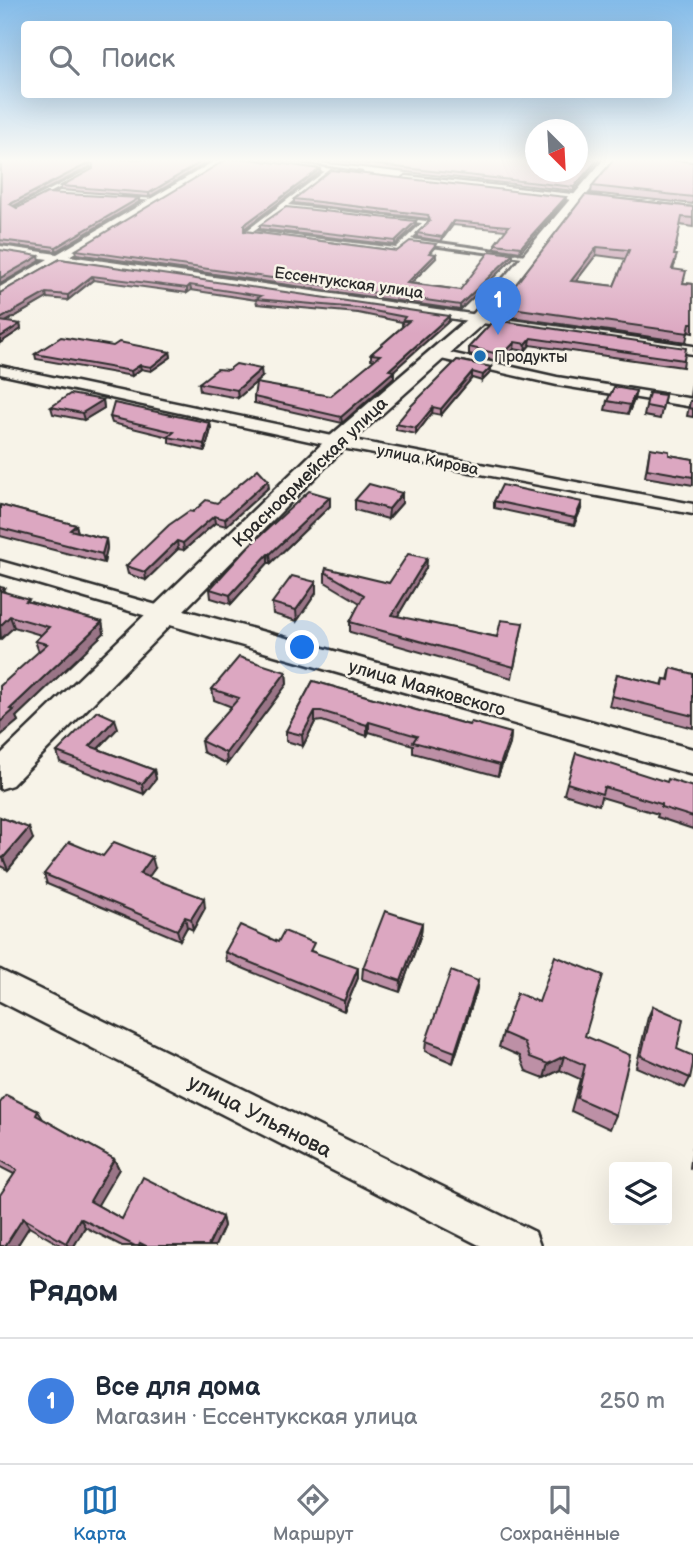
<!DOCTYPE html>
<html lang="ru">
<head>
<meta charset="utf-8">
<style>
  body { margin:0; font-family:"Balsamiq Sans",sans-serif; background:#f6f6f7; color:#1f2937 }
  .controls { position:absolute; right:21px; bottom:21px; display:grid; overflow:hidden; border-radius:7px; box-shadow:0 7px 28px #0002 }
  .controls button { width:63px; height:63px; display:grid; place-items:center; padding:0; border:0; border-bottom:2px solid #e0e1e3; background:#fff; color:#1f2937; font:35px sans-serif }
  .compass { position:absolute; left:525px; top:119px; width:63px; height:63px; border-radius:50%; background:#fff; box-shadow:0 7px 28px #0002; rotate:156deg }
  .you { position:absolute; left:303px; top:648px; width:24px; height:24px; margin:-18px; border:5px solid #fff; border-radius:50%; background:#1a73e8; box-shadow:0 0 0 10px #1a73e833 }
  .badge { display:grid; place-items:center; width:46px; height:46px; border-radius:50%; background:#1f6fb2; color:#fff; font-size:23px; font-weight:700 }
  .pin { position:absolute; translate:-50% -58px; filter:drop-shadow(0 2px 4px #0008) }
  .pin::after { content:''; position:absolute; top:37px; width:24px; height:21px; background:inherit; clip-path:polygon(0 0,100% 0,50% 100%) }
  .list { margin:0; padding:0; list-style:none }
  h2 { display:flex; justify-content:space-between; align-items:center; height:91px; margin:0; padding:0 28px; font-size:30px }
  h2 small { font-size:23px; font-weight:400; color:#747a83 }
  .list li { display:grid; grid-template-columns:46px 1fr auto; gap:21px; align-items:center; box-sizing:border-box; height:126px; padding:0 28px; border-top:2px solid #e0e1e3 }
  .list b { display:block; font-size:26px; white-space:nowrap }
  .list p { margin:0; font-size:23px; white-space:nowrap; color:#747a83 }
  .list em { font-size:23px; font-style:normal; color:#747a83 }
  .icon { flex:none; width:38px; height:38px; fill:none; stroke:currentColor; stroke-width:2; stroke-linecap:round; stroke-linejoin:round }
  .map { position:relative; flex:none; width:693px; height:1246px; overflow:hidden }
  .search { position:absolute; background:#fff; box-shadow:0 7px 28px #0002; left:21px; right:21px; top:21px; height:77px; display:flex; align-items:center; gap:18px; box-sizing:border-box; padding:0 24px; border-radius:7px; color:#747a83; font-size:26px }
  .sheet { height:217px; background:#fff }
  nav { display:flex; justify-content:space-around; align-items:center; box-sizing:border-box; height:98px; border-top:2px solid #e0e1e3; background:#fff; font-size:19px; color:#747a83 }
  nav a { display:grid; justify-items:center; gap:4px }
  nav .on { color:#1f6fb2 }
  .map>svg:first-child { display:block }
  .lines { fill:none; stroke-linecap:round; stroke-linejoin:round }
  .lane-casing { stroke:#2b2b2b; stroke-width:6 }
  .street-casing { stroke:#2b2b2b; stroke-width:5 }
  .secondary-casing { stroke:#2b2b2b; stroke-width:5 }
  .lane { fill:#f7f3e8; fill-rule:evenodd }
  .street { fill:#f7f3e8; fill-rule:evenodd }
  .secondary { fill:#f7f3e8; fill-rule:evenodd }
  .wall { fill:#bd90a6; stroke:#2b2b2b; stroke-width:2; fill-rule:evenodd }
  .shaded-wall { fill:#9a7587; stroke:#2b2b2b; stroke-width:2 }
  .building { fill:#dca7c1; stroke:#2b2b2b; stroke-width:2; fill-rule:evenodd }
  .poi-dot { fill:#1f6fb2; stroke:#f7f3e8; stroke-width:2.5 }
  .labels { text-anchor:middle; stroke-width:5; stroke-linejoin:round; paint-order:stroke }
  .far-street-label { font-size:16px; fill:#2b2b2b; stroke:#f7f3e8 }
  .far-poi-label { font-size:16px; fill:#2b2b2b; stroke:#f7f3e8; text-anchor:start }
  .street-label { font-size:18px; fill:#2b2b2b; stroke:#f7f3e8 }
  .near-street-label { font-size:21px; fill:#2b2b2b; stroke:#f7f3e8 }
</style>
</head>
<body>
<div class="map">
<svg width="693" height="1246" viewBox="0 0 693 1246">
  <rect width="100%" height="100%" fill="#f7f3e8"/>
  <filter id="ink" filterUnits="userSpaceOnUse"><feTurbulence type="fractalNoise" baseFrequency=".0143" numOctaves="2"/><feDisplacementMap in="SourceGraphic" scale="14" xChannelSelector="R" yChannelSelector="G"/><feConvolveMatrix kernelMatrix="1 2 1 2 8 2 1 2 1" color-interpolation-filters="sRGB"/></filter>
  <g filter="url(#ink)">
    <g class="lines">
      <g class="lane-casing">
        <g id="lane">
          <polygon points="90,169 93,170 17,210 13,209"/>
          <path d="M 328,169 L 329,171 L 288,205 L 426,221 L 428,223 L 411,239 L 533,256 L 530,258 L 409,242 L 397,252 L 246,233 L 246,231 ZM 285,208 L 422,223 L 396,248 L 253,231 Z"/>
          <polygon points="123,197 157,199 159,200 157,201 125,199"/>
        </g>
      </g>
      <g class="street-casing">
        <g id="street">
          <polygon points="218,159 229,159 69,256 693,346 693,354 60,261 0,296 0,287 48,259 0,252 0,246 57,254"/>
          <polygon points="233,159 262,159 361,173 357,176"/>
          <polygon points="406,176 600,197 605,200 600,203 403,181 402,179"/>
          <polygon points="437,350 557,377 693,399 693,407 557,385 432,357 430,354"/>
          <polygon points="0,366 337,437 693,504 693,514 337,447 0,374"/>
          <polygon points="0,561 171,609 174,614 171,619 164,621 0,573"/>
          <polygon points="0,970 535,1232 540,1246 481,1246 0,1001"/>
        </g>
      </g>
      <g class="secondary-casing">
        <polygon id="secondary" points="604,159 615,159 486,321 345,447 184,610 693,749 693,775 170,625 12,785 0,789 0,755 329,437 474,313"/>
      </g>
      <use href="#lane" class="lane"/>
      <use href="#street" class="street"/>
      <use href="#secondary" class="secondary"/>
    </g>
    <g class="wall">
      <polygon points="1,159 213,159 149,197 61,190 61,186 93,169 93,168 90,167 14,206 17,208 139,202 56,251 0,244"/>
      <polygon points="292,159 599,159 574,191"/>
      <polygon points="693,162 693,204 591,193 592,186"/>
      <polygon points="320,169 320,172 244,229 244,231 397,251 435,248 431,253 436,258 411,283 460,290 513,254 513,258 460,310 77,254 76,250"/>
      <path d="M 585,195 L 693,207 L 693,227 L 680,225 L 674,255 L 675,264 L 673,269 L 683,283 L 693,284 L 693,333 L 688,332 L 686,342 L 504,316 L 505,310 L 502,310 L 503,301 ZM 596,255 L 626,259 L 614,286 L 576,281 Z"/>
      <polygon points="566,197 565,201 520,252 495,248 495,244 506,230 453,225 441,241 417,237 417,233 429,222 428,219 294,203 294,199"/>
      <polygon points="260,225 416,225 395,245 260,229"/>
      <polygon points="60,259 449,321 393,371 394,377 342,423 254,403 254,397 330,396 375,360 371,359 371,354 403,326 402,326 402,322 358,313 257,304 256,300 191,290 187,293 93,280 68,300 47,298 6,322 20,324 21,329 0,343 0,293"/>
      <polygon points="494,320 684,360 683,367 530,345 525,351 514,349 501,362 469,354 469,347"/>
      <polygon points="113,346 170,352 171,357 151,371 141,369 132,376 36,359 35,354"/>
      <polygon points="457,360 491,367 490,373 482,381 472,378 441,415 432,413 416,434 396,430 396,424"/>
      <polygon points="693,376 693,397 690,396"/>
      <polygon points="262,377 238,398 200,391 199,383"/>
      <polygon points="649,393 665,395 660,419 644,416"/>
      <polygon points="103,400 104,408 84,420 53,414 51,407"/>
      <polygon points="634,400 628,414 605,410 607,401"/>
      <polygon points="693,400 693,417 687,416 690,401"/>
      <polygon points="110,417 210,423 211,429 205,451 169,443 169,437 112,423"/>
      <polygon points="650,448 669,455 693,459 693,485 645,477"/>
      <polygon points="269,487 226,526 215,523 184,550 178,549 146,580 128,574 126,566 193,512"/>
      <polygon points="402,493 402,503 388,519 355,510 355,500"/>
      <polygon points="330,497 330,506 271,563 268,563 231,604 211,598 210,589"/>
      <polygon points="494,501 582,502 581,509 574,525 494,508"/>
      <polygon points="0,505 76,525 78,532 106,539 107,548 104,563 0,536"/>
      <polygon points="427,558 426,568 397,617 497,637 523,623 512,678 350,632 350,622 360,603 325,582 325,572 389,583"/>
      <polygon points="316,582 316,593 297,621 273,614 272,603"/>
      <polygon points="0,587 6,593 30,602 102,622 104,633 16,717 18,721 0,736 39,652 35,641 41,635 14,627 0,639"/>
      <polygon points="671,668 693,674 693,728 609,706 617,674 662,685 664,679 668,680"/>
      <polygon points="286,672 287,684 227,764 203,752 201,741 232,707 214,700 212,689"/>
      <polygon points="313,681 469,725 511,733 510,744 498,776 413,753 413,745 369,732 367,736 322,721 315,722 303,746 286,741 286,731"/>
      <polygon points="118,728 98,749 154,770 156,779 144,794 60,762 57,752"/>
      <polygon points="667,782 693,787 693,829 657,817 658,814 601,797 599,805 564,794 567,783"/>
      <polygon points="0,817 33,839 8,870 0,866"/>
      <polygon points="103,856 155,868 148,877 205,908 193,930 187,927 180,940 47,884 44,874"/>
      <polygon points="422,923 421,934 400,992 362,979 363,968"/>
      <polygon points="278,942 314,952 358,978 344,1011 226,961 225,952"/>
      <polygon points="478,981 476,992 453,1063 425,1051 426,1041"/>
      <polygon points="653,1006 677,1049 690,1078 685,1088 636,1067 648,1017"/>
      <polygon points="503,1033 585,1036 616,1115 610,1129 571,1111 580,1079 560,1070 544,1078 526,1071 520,1056 499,1047"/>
      <polygon points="0,1103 38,1111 43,1119 114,1159 119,1169 97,1205 122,1219 222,1217 224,1226 215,1246 122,1246 85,1227 74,1246 62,1246 29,1227 17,1246 0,1246 14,1174 0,1167"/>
      <polygon points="693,1146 693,1170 690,1168"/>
    </g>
    <g class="shaded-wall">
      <polygon points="206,159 213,159 149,197 149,193"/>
      <polygon points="598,159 599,159 599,161 574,191 574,187"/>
      <polygon points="89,163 90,167 10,208 10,204"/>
      <polygon points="320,169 320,172 244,229 244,225"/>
      <polygon points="566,197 565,201 520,252 521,247"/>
      <polygon points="139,198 139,202 56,251 56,247"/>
      <polygon points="416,221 416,225 395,245 395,241"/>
      <polygon points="453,221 453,225 441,241 442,237"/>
      <polygon points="597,247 596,255 570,289 571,281"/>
      <polygon points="436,254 436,258 407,287 407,283"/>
      <polygon points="513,254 513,258 460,310 460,305"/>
      <polygon points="39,256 40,261 0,284 0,278"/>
      <polygon points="92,276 93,280 68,300 68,295"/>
      <polygon points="190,285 191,290 187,293 187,288"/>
      <polygon points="46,293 47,298 0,325 0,319"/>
      <polygon points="449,316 449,321 389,375 389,370"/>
      <polygon points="20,324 21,329 0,343 0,337"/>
      <polygon points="531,338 530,345 525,351 526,344"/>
      <polygon points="515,342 514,349 501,362 502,355"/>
      <polygon points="170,352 171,357 151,371 151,367"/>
      <polygon points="140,365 141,369 132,376 131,371"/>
      <polygon points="491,367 490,373 482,381 483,375"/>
      <polygon points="261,369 262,377 238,398 237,390"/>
      <polygon points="394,371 394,377 342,423 341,417"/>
      <polygon points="472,372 472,378 441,415 441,409"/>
      <polygon points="636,391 634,400 628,414 630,405"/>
      <polygon points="103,400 104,408 84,420 82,413"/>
      <polygon points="433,407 432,413 416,434 416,428"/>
      <polygon points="210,423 211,429 205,451 204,444"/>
      <polygon points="268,480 269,487 226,526 225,519"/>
      <polygon points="402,493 402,503 388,519 389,509"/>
      <polygon points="330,497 330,506 271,563 270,554"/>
      <polygon points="582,502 581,509 574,525 575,518"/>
      <polygon points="214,516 215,523 184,550 183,543"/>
      <polygon points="76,525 78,533 70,530"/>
      <polygon points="106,539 107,548 104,563 102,554"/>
      <polygon points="177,541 178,549 146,580 145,572"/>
      <polygon points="268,554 268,563 231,604 230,595"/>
      <polygon points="427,558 426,568 392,626 392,615"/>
      <polygon points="316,582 316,593 297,621 296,610"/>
      <polygon points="10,616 14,627 1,639 0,626"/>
      <polygon points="102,622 104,633 16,717 18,721 0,736 0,722 10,709"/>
      <polygon points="286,672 287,684 227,764 226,753"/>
      <polygon points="315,711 315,722 303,746 302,735"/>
      <polygon points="115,719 118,728 92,755 90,746"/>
      <polygon points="369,722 369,732 367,736 367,725"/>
      <polygon points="511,733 510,744 498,776 500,765"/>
      <polygon points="154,770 156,779 144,794 142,784"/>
      <polygon points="29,828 33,839 8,870 3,858"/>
      <polygon points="152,857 155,868 143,885 140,874"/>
      <polygon points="204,898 205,908 193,930 191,919"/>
      <polygon points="185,917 187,927 180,940 177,930"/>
      <polygon points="422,923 421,934 400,992 401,981"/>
      <polygon points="358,968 358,978 344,1011 344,1001"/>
      <polygon points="478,981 476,992 453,1063 455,1052"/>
      <polygon points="564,1056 560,1070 544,1078 548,1064"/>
      <polygon points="114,1159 119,1169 95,1210 90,1201"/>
      <polygon points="222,1217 224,1226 215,1246 208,1246"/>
      <polygon points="23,1218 29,1227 17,1246 5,1246"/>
      <polygon points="80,1218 85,1227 74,1246 68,1246 66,1243"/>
    </g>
    <g class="building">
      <polygon points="1,159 206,159 149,193 61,186 93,169 93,164 89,163 10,204 17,208 47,193 139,198 56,247 0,240"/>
      <polygon points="227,159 249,159 320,169 244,225 244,231 397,251 410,241 436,244 429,253 436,254 407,283 460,290 490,251 513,254 460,305 76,250"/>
      <polygon points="325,159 536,159 536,172 578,172 578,159 598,159 574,187"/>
      <polygon points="614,159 662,159 693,162 693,197 592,186"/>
      <polygon points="331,170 566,197 521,247 495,244 509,226 453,221 442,237 417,233 430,221 428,215 294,199"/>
      <path d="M 585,195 L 693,207 L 693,218 L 682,217 L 674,255 L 677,255 L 672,269 L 686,271 L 683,283 L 693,284 L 693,323 L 690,323 L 688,333 L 505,307 L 510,302 L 503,301 ZM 597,247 L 629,250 L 614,286 L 571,281 Z"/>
      <polygon points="286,207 416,221 395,241 260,225"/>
      <polygon points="0,250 39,256 0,278"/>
      <polygon points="60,259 449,316 389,370 394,371 341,417 254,397 256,383 330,396 380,355 371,354 409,321 402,321 405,317 358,308 256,299 261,296 190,285 187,288 92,276 68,295 46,293 0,319 0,293"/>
      <polygon points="494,320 686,348 684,360 531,338 526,344 515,342 502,355 469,347"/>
      <polygon points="0,321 20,324 0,337"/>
      <polygon points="61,337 113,346 119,342 170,352 151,367 140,365 131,371 35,354"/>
      <polygon points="457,360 491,367 483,375 472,372 441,409 433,407 416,428 396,424 410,407"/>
      <polygon points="236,364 261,369 237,390 199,383 217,369 228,370"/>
      <polygon points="614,387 636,391 630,405 607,401"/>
      <polygon points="649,393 665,395 662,409 646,406"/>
      <polygon points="70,394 103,400 82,413 51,407"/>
      <polygon points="693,400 693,409 689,408 690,401"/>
      <polygon points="114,403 210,423 204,444 168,437 174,432 110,417"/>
      <polygon points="650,448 669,451 669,455 693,459 693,477 647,469"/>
      <polygon points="258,469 268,480 225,519 214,516 183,543 177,541 145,572 126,566 169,525 189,511 193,512 206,500 217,503"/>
      <polygon points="369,484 402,493 389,509 355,500"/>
      <polygon points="502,485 582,502 575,518 494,501"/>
      <polygon points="309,491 330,497 270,554 268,554 230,595 210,589 248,547"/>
      <polygon points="0,505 76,525 70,530 106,539 102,554 0,528"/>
      <polygon points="408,554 427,558 392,615 497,637 501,620 523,623 514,667 350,622 364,595 325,572 326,568 389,583"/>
      <polygon points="292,576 316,582 296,610 272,603"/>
      <polygon points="0,587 5,588 1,591 29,599 26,601 102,622 10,709 14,710 0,722 0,686 47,644 35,641 49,627 10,616 0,626"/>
      <polygon points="239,657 286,672 226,753 201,741 239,698 212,689"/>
      <polygon points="671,668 693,674 693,716 612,696 617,674 663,685 664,679 669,680"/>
      <polygon points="313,681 469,725 471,722 511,733 500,765 413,742 417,736 369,722 367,725 321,711 315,711 302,735 286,731"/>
      <polygon points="97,711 115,719 90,746 154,770 142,784 57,752"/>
      <polygon points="576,753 667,782 668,779 693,787 693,817 661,807 661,804 604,787 602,794 567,783"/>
      <polygon points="0,817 29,828 3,858 0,857"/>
      <polygon points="69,842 103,856 114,842 152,857 140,874 204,898 191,919 185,917 177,930 44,874"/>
      <polygon points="385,911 422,923 401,981 363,968"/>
      <polygon points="240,925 278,942 284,931 314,943 310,951 358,968 344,1001 225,952"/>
      <polygon points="555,956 603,975 585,1036 630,1055 616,1115 577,1098 585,1065 564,1056 548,1064 530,1057 524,1042 503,1033 517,993 539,1002"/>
      <polygon points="451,971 478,981 455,1052 426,1041"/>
      <polygon points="653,1006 683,1019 677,1049 693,1056 693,1064 690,1078 641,1056"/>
      <polygon points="6,1095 38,1111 36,1115 114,1159 90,1201 122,1219 143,1177 222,1217 208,1246 146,1246 140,1243 139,1246 135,1246 80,1218 66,1243 23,1218 5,1246 0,1246 0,1195 17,1170 0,1160 0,1103"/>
    </g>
  </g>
  <linearGradient id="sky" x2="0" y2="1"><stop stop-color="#83bbe9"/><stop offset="0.48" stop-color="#fbfaf5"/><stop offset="1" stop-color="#fbfaf5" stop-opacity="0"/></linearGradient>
  <rect width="693" height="334" fill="url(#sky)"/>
  <circle class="poi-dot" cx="480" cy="356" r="7"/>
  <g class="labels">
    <g class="far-street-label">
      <text transform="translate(349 282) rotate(8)" y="6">Ессентукская улица</text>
      <text transform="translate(428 459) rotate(11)" y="6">улица Кирова</text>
    </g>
    <g class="far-poi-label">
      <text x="494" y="362">Продукты</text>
    </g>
    <g class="street-label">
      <text transform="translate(310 472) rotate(-44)" y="6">Красноармейская улица</text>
      <text transform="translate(427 688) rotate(16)" y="6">улица Маяковского</text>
    </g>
    <g class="near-street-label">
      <text transform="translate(260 1116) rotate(27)" y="7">улица Ульянова</text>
    </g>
  </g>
</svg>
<div class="controls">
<button><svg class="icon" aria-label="layers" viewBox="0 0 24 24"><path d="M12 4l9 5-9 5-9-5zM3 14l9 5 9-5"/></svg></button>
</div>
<svg class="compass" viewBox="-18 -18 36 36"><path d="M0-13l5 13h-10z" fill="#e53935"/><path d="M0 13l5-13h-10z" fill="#747a83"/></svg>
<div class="you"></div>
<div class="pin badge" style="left:498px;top:335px;background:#3f7fe0">1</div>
<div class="search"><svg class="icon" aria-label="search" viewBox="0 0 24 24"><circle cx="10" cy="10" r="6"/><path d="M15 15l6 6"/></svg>Поиск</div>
</div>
<section class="sheet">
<h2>Рядом<small></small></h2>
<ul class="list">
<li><span class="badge" style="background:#3f7fe0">1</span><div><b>Все для дома</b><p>Магазин · Ессентукская улица</p></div><em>250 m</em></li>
</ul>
</section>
<nav>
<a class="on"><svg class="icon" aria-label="map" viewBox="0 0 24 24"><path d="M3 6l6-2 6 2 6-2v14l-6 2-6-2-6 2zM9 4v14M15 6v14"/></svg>Карта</a>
<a><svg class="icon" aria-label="directions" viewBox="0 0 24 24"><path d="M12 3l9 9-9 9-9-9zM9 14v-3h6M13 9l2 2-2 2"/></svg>Маршрут</a>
<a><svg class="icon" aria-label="saved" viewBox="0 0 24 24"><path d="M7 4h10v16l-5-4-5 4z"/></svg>Сохранённые</a>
</nav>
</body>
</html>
